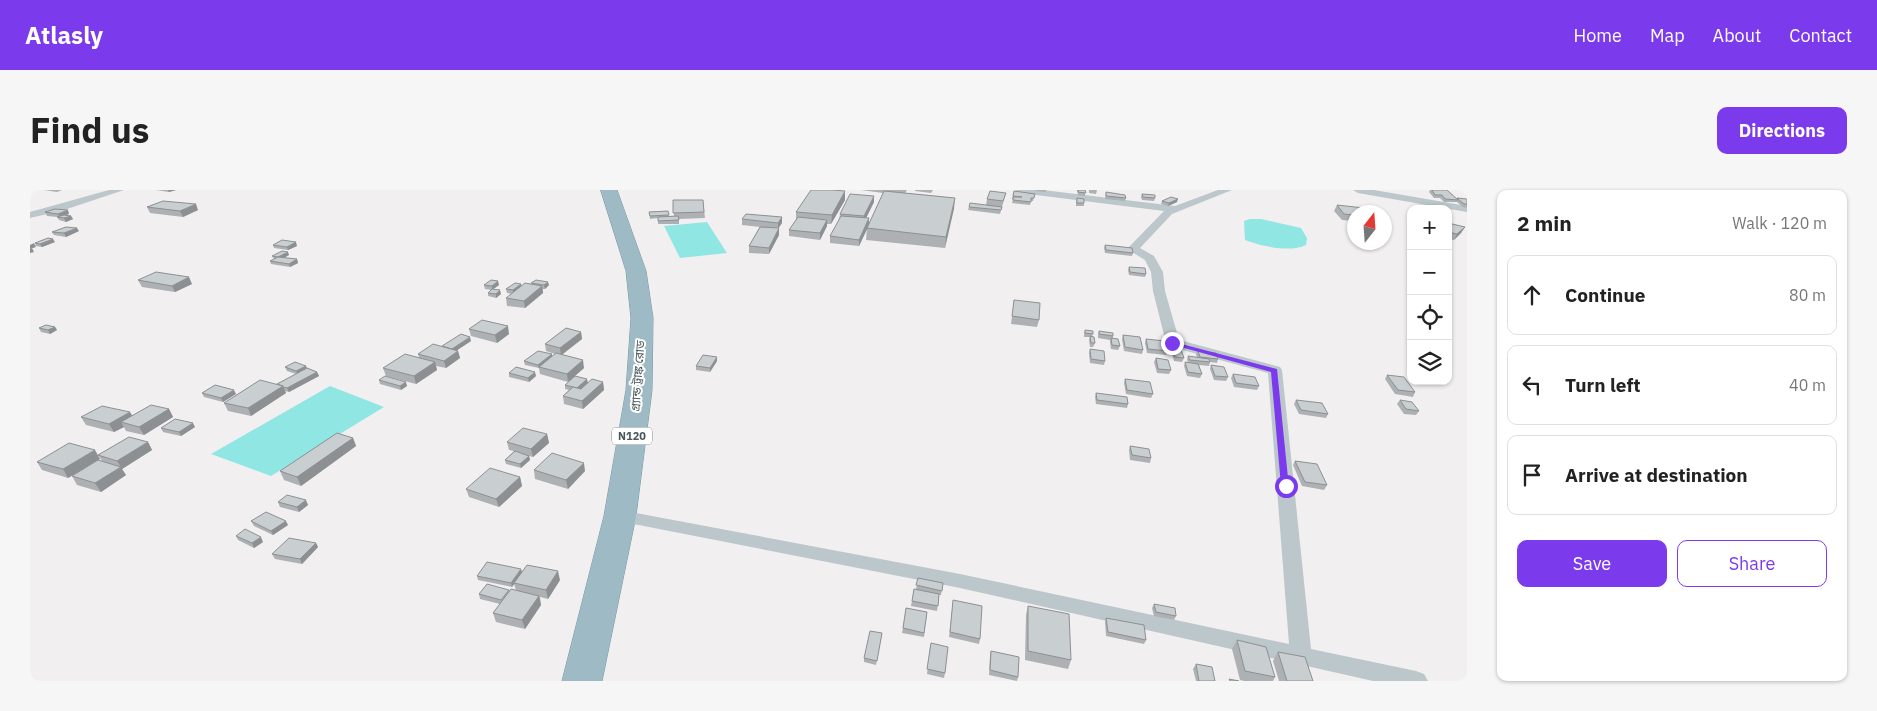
<!DOCTYPE html>
<html lang="en">
<head>
<meta charset="utf-8">
<style>
  body { margin:0; font-family:"IBM Plex Sans","Noto Sans Bengali",sans-serif; background:#f6f6f6; color:#222 }
  .controls { position:absolute; right:15px; top:15px; display:grid; overflow:hidden; border-radius:10px; box-shadow:0 1px 4px #0004 }
  .controls button { width:45px; height:45px; display:grid; place-items:center; padding:0; border:0; border-bottom:1px solid #e0e0e0; background:#fff; color:#222; font:25px sans-serif }
  .compass { position:absolute; left:1317px; top:15px; width:45px; height:45px; border-radius:50%; background:#fff; box-shadow:0 1px 4px #0004; rotate:17deg }
  .stop { position:absolute; width:15px; height:15px; margin:-11px; border:4px solid #7c3aed; border-radius:50%; background:#fff }
  .stop.end { background:#7c3aed; border-color:#fff; box-shadow:0 1px 5px #0008 }
  .list { margin:0; padding:0; list-style:none }
  h2 { display:flex; justify-content:space-between; align-items:center; height:65px; margin:0; padding:0 20px; font-size:21px }
  h2 small { font-size:16px; font-weight:400; color:#767676 }
  .list li { display:grid; grid-template-columns:32px 1fr auto; gap:15px; align-items:center; box-sizing:border-box; height:80px; margin:0 10px 10px; padding:0 10px; border:1px solid #e0e0e0; border-radius:10px }
  .list b { display:block; font-size:19px; white-space:nowrap }
  .list em { font-size:16px; font-style:normal; color:#767676 }
  .actions { display:flex; gap:10px; padding:15px 20px }
  .actions a { flex:1; padding:11px 0; border:1px solid #7c3aed; border-radius:10px; text-align:center; font-size:18px; color:#7c3aed }
  .actions .main { background:#7c3aed; color:#fff }
  .icon { flex:none; width:28px; height:28px; fill:none; stroke:currentColor; stroke-width:2; stroke-linecap:round; stroke-linejoin:round }
  .map { position:relative; flex:none; width:1437px; height:491px; overflow:hidden; border-radius:10px }
  header { display:flex; align-items:center; gap:30px; box-sizing:border-box; height:70px; padding:0 25px; background:#7c3aed; color:#fff }
  header strong { font-size:24px }
  nav { display:flex; gap:28px; margin-inline-start:auto; font-size:18px }
  .intro { display:flex; align-items:center; justify-content:space-between; box-sizing:border-box; height:120px; padding:0 30px }
  h1 { margin:0; font-size:35px }
  .button { padding:12px 22px; border-radius:10px; background:#7c3aed; color:#fff; font-size:18px; font-weight:700 }
  main { display:flex; gap:30px; padding:0 30px }
  aside { flex:1; background:#fff; border-radius:10px; box-shadow:0 1px 4px #0004 }
  .map>svg:first-child { display:block }
  .water { fill:#90e6e3 }
  .lines { fill:none; stroke-linecap:round; stroke-linejoin:round }
  .trunk-casing { stroke:#7599a7; stroke-width:1 }
  .minor { fill:#bcc7cb; fill-rule:evenodd }
  .trunk { fill:#9ebac4; fill-rule:evenodd }
  .wall { fill:#adb1b3 }
  .shaded-wall { fill:#8d9092 }
  .building { fill:#c9ced0; stroke:#8d9092 }
  .route { fill:#7c3aed }
  .labels { text-anchor:middle; stroke-width:4; stroke-linejoin:round; paint-order:stroke }
  .shield { fill:#fff; stroke:#7f898c; stroke-width:1 }
  .shield-label { font-size:11px; font-weight:bold; fill:#48575b }
  .street-label { font-size:12px; fill:#48575b; stroke:#fff }
</style>
</head>
<body>
<header>
<strong>Atlasly</strong>
<nav><a>Home</a><a>Map</a><a>About</a><a>Contact</a></nav>
</header>
<div class="intro"><h1>Find us</h1><a class="button">Directions</a></div>
<main>
<div class="map">
<svg width="1437" height="491" viewBox="0 0 1437 491">
  <rect width="100%" height="100%" fill="#f2eff0"/>
  <g class="water">
    <path d="M 1220,29 L 1231,29 L 1271,38 L 1277,48 L 1276,55 C 1260,63 1231,56 1215,50 L 1214,31 Z"/>
    <polygon points="677,32 697,63 650,68 634,36"/>
    <polygon points="300,196 354,217 241,286 181,264"/>
  </g>
  <g class="lines">
    <g class="trunk-casing">
      <polygon id="trunk" points="571,0 587,0 616,81 623,128 622,200 606,326 572,491 532,491 574,326 596,200 601,128 596,81"/>
    </g>
    <g class="minor">
      <polygon points="79,0 94,0 34,20 0,28 0,22"/>
      <polygon points="985,0 1013,0 1145,16 1188,0 1202,0 1142,24 1110,58 1124,66 1133,82 1135,101 1149,150 1250,177 1252,180 1281,459 1386,481 1394,484 1398,491 1343,491 930,398 583,330 581,326 583,322 590,320 930,384 1259,454 1238,183 1138,156 1136,153 1123,101 1121,82 1115,70 1097,59 1134,21 990,3"/>
      <polygon points="1323,0 1344,0 1437,16 1437,22 1328,3"/>
    </g>
    <use href="#trunk" class="trunk"/>
  </g>
  <g class="wall">
    <polygon points="14,0 32,0 27,2"/>
    <polygon points="126,0 146,0 139,2"/>
    <polygon points="831,0 877,0 875,3 925,8 915,58 836,50 837,38 853,3"/>
    <polygon points="885,0 903,0 901,3 885,1"/>
    <polygon points="1006,0 1016,0 1016,2 1005,1"/>
    <polygon points="1047,0 1055,0 1055,6 1048,5"/>
    <polygon points="1059,0 1067,0 1066,4 1059,3"/>
    <polygon points="1400,0 1417,0 1426,8 1437,9 1437,18 1433,17 1427,12 1414,12 1410,8 1404,8 1399,2"/>
    <polygon points="984,1 1005,4 1003,11 1001,11 1000,15 982,13 983,9 982,9"/>
    <polygon points="1076,2 1096,8 1095,11 1075,9"/>
    <polygon points="976,3 970,24 938,20 939,17 956,15 957,9"/>
    <polygon points="1112,4 1125,8 1124,11 1112,10 1111,7"/>
    <polygon points="844,6 844,12 836,28 839,35 829,56 800,53 800,46 809,30 810,24"/>
    <polygon points="1047,8 1054,13 1054,16 1046,16 1046,11"/>
    <polygon points="643,10 673,10 675,28 649,29 649,34 628,34 628,28 620,29 619,22 638,21 639,27 644,26"/>
    <polygon points="815,10 801,34 797,34 797,36 790,50 759,46 759,40 766,30 766,22"/>
    <polygon points="1132,11 1147,12 1138,16 1131,14"/>
    <polygon points="1307,15 1324,22 1324,31 1312,30 1304,21"/>
    <polygon points="117,17 168,20 153,27 120,23"/>
    <polygon points="15,22 39,24 35,25 41,26 43,29 36,32 29,30 27,27 28,27 17,26"/>
    <polygon points="712,29 752,33 748,38 749,38 749,45 739,64 719,63 719,56 730,37 712,35"/>
    <polygon points="1418,33 1435,37 1431,43 1424,50 1418,49"/>
    <polygon points="49,41 36,47 24,45 22,42"/>
    <polygon points="25,52 12,57 6,56 5,53"/>
    <polygon points="243,55 267,56 258,60 244,58"/>
    <polygon points="1075,55 1103,63 1102,66 1075,63 1074,58"/>
    <polygon points="259,65 254,68 267,69 268,73 260,77 241,74 240,71 244,69 242,66"/>
    <polygon points="1099,77 1116,84 1115,87 1099,85 1098,80"/>
    <polygon points="108,90 162,94 145,102 112,97"/>
    <polygon points="501,93 519,95 515,99 513,99 513,103 495,118 477,116 476,108 482,104 477,103 476,99 502,94"/>
    <polygon points="454,95 469,95 463,99 471,104 466,108 458,106 458,103 462,100 455,99"/>
    <polygon points="984,110 1009,130 1007,137 981,134"/>
    <polygon points="25,137 27,140 20,144 11,142 9,138"/>
    <polygon points="439,139 479,144 467,153 441,146"/>
    <polygon points="1055,140 1063,144 1062,146 1065,153 1063,157 1060,157 1059,150 1060,147 1054,147 1054,144"/>
    <polygon points="1069,141 1083,146 1083,148 1090,156 1088,160 1081,159 1080,152 1080,150 1068,148 1068,145"/>
    <polygon points="551,142 552,149 532,165 554,178 538,192 510,184 509,178 495,175 494,171 522,164 522,166 525,164 516,161 515,154"/>
    <polygon points="1093,145 1113,160 1112,164 1094,161 1092,149"/>
    <polygon points="1116,149 1138,161 1136,165 1117,163 1115,153"/>
    <polygon points="441,151 427,160 428,161 430,168 416,178 406,176 407,180 386,194 356,186 353,178 389,167 388,164 412,156"/>
    <polygon points="1142,156 1154,168 1152,172 1144,171 1141,160"/>
    <polygon points="1060,159 1075,171 1074,175 1060,173 1059,163"/>
    <polygon points="1168,161 1188,169 1187,173 1180,172 1179,176 1169,175 1172,184 1170,188 1157,186 1154,176 1155,172 1158,172 1157,170 1158,166 1167,168 1166,164"/>
    <polygon points="1126,168 1141,180 1139,184 1127,183 1124,172"/>
    <polygon points="687,171 680,182 666,180 666,176"/>
    <polygon points="1181,175 1198,187 1196,191 1184,190 1180,179"/>
    <polygon points="255,177 277,179 287,182 289,186 259,202 255,201 256,203 221,226 198,221 194,213 247,194 266,184 257,181"/>
    <polygon points="479,183 506,186 499,192 479,187"/>
    <polygon points="1203,184 1229,196 1227,200 1204,197 1201,188"/>
    <polygon points="1357,185 1385,202 1383,207 1365,204 1355,189"/>
    <polygon points="1095,189 1123,204 1121,208 1096,204 1094,193"/>
    <polygon points="349,190 377,196 371,200 350,194"/>
    <polygon points="573,192 574,200 553,219 534,214 533,206 539,200 535,199 535,195"/>
    <polygon points="172,203 206,204 193,212 174,207"/>
    <polygon points="1066,203 1098,214 1097,218 1066,214 1065,207"/>
    <polygon points="1266,210 1298,224 1296,228 1269,224 1264,214"/>
    <polygon points="1370,210 1389,221 1386,225 1374,224 1367,214"/>
    <polygon points="139,219 143,227 114,245 96,241 94,237 84,242 56,235 51,227 102,226"/>
    <polygon points="165,237 151,246 133,242 131,238"/>
    <polygon points="517,244 519,253 503,267 499,266 500,270 491,278 476,274 475,270 484,261 479,260 477,252"/>
    <polygon points="323,248 326,256 271,296 254,290 250,281"/>
    <polygon points="118,252 122,260 92,279 96,285 71,302 47,295 42,286 72,271 68,265"/>
    <polygon points="1100,256 1121,268 1120,273 1100,270 1099,260"/>
    <polygon points="70,269 38,288 12,280 7,272"/>
    <polygon points="1265,271 1297,295 1294,300 1272,296 1263,275"/>
    <polygon points="504,280 555,281 538,299 505,289"/>
    <polygon points="490,287 492,296 469,317 439,307 436,299"/>
    <polygon points="248,312 278,315 269,322 250,317"/>
    <polygon points="221,331 258,335 243,345 224,336"/>
    <polygon points="206,346 233,352 224,358 208,350"/>
    <polygon points="286,353 288,357 272,374 245,369 242,364"/>
    <polygon points="491,379 492,383 530,390 518,409 510,407 511,415 495,439 466,432 463,423 470,414 450,409 449,404 486,400 484,394 482,397 448,390 447,386"/>
    <polygon points="888,388 913,393 911,405 909,405 907,421 881,416 884,399 886,400"/>
    <polygon points="923,410 950,449 949,454 919,447"/>
    <polygon points="1124,414 1146,426 1144,430 1124,426 1122,418"/>
    <polygon points="998,416 1041,470 1038,479 995,470 996,425"/>
    <polygon points="876,418 897,422 894,447 872,443"/>
    <polygon points="1076,428 1116,450 1114,454 1076,446 1075,432"/>
    <polygon points="852,443 846,475 834,472 834,468"/>
    <polygon points="1207,450 1245,487 1243,491 1214,491 1210,490 1202,459"/>
    <polygon points="900,457 915,483 914,488 897,484"/>
    <polygon points="961,461 988,487 987,491 959,485 960,465"/>
    <polygon points="1248,462 1283,491 1249,491 1243,471"/>
    <polygon points="1166,474 1185,491 1166,491 1163,479"/>
  </g>
  <g class="shaded-wall">
    <polygon points="138,0 146,0 139,2"/>
    <polygon points="815,1 815,10 801,34 802,25"/>
    <polygon points="844,6 844,12 834,32 834,26"/>
    <polygon points="925,8 924,19 915,58 916,47"/>
    <polygon points="1148,9 1147,12 1138,16 1139,13"/>
    <polygon points="166,14 168,20 153,27 150,21"/>
    <polygon points="38,20 39,24 30,27 28,24"/>
    <polygon points="41,26 43,29 36,32 34,28"/>
    <polygon points="752,27 752,33 748,39 748,33"/>
    <polygon points="839,28 839,35 829,56 829,50"/>
    <polygon points="797,30 797,36 790,50 790,43"/>
    <polygon points="1435,37 1431,43 1424,50 1427,44"/>
    <polygon points="47,38 49,41 36,47 34,43"/>
    <polygon points="749,38 749,45 739,64 739,58"/>
    <polygon points="23,49 25,52 12,57 10,54"/>
    <polygon points="266,52 267,56 258,60 257,57"/>
    <polygon points="4,53 6,57 0,59 0,55"/>
    <polygon points="2,58 4,62 0,63 0,59"/>
    <polygon points="258,62 259,65 250,70 248,67"/>
    <polygon points="267,69 268,73 260,77 259,74"/>
    <polygon points="159,87 162,94 145,102 142,96"/>
    <polygon points="468,91 469,95 462,100 462,96"/>
    <polygon points="518,92 519,95 515,99 514,95"/>
    <polygon points="491,94 492,97 483,104 483,100"/>
    <polygon points="512,96 513,103 495,118 494,111"/>
    <polygon points="470,100 471,104 466,108 466,104"/>
    <polygon points="478,136 479,144 467,153 465,145"/>
    <polygon points="25,137 27,140 20,144 18,140"/>
    <polygon points="551,142 552,149 531,165 530,158"/>
    <polygon points="440,147 441,151 423,163 422,159"/>
    <polygon points="428,161 430,168 416,178 414,171"/>
    <polygon points="522,164 522,168 509,177 509,179 508,175"/>
    <polygon points="687,167 687,171 680,182 680,178"/>
    <polygon points="553,170 554,178 538,192 537,184"/>
    <polygon points="405,172 407,180 386,194 384,186"/>
    <polygon points="276,176 278,180 268,185 266,181"/>
    <polygon points="287,182 289,186 259,202 257,198"/>
    <polygon points="505,182 506,186 499,192 498,188"/>
    <polygon points="557,189 558,193 547,202 547,198"/>
    <polygon points="376,192 377,196 371,200 370,196"/>
    <polygon points="573,192 574,200 553,219 552,211"/>
    <polygon points="253,196 256,203 221,226 218,218"/>
    <polygon points="204,200 206,204 193,212 191,208"/>
    <polygon points="139,219 143,227 114,245 109,237"/>
    <polygon points="100,222 105,230 91,232 94,237 84,242 79,234"/>
    <polygon points="163,233 165,237 151,246 149,242"/>
    <polygon points="517,244 519,253 503,267 501,259"/>
    <polygon points="323,248 326,256 271,296 267,287"/>
    <polygon points="118,252 122,260 92,279 96,285 71,302 65,293 91,277 87,271"/>
    <polygon points="65,260 70,269 38,288 33,279"/>
    <polygon points="499,266 500,270 491,278 490,274"/>
    <polygon points="554,273 555,281 538,299 536,290"/>
    <polygon points="490,287 492,296 469,317 466,309"/>
    <polygon points="276,310 278,315 269,322 267,317"/>
    <polygon points="256,331 258,335 243,345 241,341"/>
    <polygon points="231,347 233,352 224,358 222,353"/>
    <polygon points="286,353 288,357 272,374 270,369"/>
    <polygon points="491,379 492,383 482,397 481,393"/>
    <polygon points="528,381 530,390 518,409 516,400"/>
    <polygon points="509,406 511,415 495,439 492,430"/>
  </g>
  <g class="building">
    <polygon points="781,0 802,0 815,1 802,25 766,22"/>
    <polygon points="1048,0 1055,0 1056,3 1048,2"/>
    <polygon points="1402,0 1417,0 1428,10 1415,9 1412,5 1405,5"/>
    <polygon points="854,1 925,8 916,47 837,38"/>
    <polygon points="960,1 976,3 973,11 957,9"/>
    <polygon points="984,1 1005,4 1004,8 1001,8 1001,12 983,10 983,7 992,7 983,6"/>
    <polygon points="1076,2 1095,5 1096,8 1076,6"/>
    <polygon points="820,4 844,6 834,26 810,24"/>
    <polygon points="1112,4 1125,5 1125,8 1113,7"/>
    <polygon points="1141,7 1148,9 1139,13 1132,11"/>
    <polygon points="1047,8 1054,9 1054,13 1047,13"/>
    <polygon points="1427,8 1437,9 1437,14 1434,14"/>
    <polygon points="643,10 673,10 674,22 643,23"/>
    <polygon points="133,11 166,14 150,21 117,17"/>
    <polygon points="940,13 972,17 971,20 939,17"/>
    <polygon points="1307,15 1334,18 1339,22 1324,22 1324,25 1314,24"/>
    <polygon points="25,19 38,20 28,24 15,22"/>
    <polygon points="638,21 639,25 620,26 619,22"/>
    <polygon points="716,24 752,27 748,33 712,29"/>
    <polygon points="34,25 41,26 34,28 27,27"/>
    <polygon points="648,26 649,30 628,31 628,27"/>
    <polygon points="811,26 839,28 829,50 800,46"/>
    <polygon points="768,27 797,30 790,43 759,40"/>
    <polygon points="1418,33 1435,37 1427,44 1418,42"/>
    <polygon points="36,37 47,38 34,43 22,42"/>
    <polygon points="730,37 749,38 739,58 719,56"/>
    <polygon points="18,48 23,49 10,54 5,53"/>
    <polygon points="252,50 266,52 257,57 243,55"/>
    <polygon points="1075,55 1102,58 1103,63 1076,60"/>
    <polygon points="252,61 258,62 248,67 267,69 259,74 240,71 248,67 242,66"/>
    <polygon points="1099,77 1115,78 1116,84 1100,82"/>
    <polygon points="126,82 159,87 142,96 108,90"/>
    <polygon points="461,90 468,91 462,96 454,95"/>
    <polygon points="506,90 518,92 514,95 501,93"/>
    <polygon points="485,93 491,94 483,100 476,99"/>
    <polygon points="495,93 512,96 494,111 476,108"/>
    <polygon points="462,99 470,100 466,104 458,103"/>
    <polygon points="984,110 1010,113 1009,130 982,126"/>
    <polygon points="452,130 478,136 465,145 439,139"/>
    <polygon points="16,135 25,137 18,140 9,138"/>
    <polygon points="536,138 551,142 530,158 515,154"/>
    <polygon points="1055,140 1063,141 1063,144 1055,143"/>
    <polygon points="1069,141 1083,143 1083,146 1069,144"/>
    <polygon points="431,144 440,147 422,159 412,156"/>
    <polygon points="1093,145 1110,147 1113,160 1095,157"/>
    <polygon points="1060,146 1064,147 1065,153 1061,153"/>
    <polygon points="1081,148 1088,149 1090,156 1082,155"/>
    <polygon points="1116,149 1135,151 1138,161 1118,159"/>
    <polygon points="403,154 428,161 414,171 388,164"/>
    <polygon points="1142,156 1150,157 1154,168 1145,167"/>
    <polygon points="1060,159 1074,161 1075,171 1061,169"/>
    <polygon points="508,161 522,164 508,175 494,171"/>
    <polygon points="1168,161 1186,163 1188,169 1170,167"/>
    <polygon points="526,163 553,170 537,184 509,177"/>
    <polygon points="375,164 405,172 384,186 353,178"/>
    <polygon points="673,165 687,167 680,178 666,176"/>
    <polygon points="1158,166 1179,169 1180,172 1160,170"/>
    <polygon points="1126,168 1138,170 1141,180 1128,179"/>
    <polygon points="265,172 276,176 266,181 255,177"/>
    <polygon points="1155,172 1168,174 1172,184 1158,182"/>
    <polygon points="1181,175 1194,177 1198,187 1185,186"/>
    <polygon points="486,177 505,182 498,188 479,183"/>
    <polygon points="277,178 287,182 257,198 253,197 253,196 247,194"/>
    <polygon points="1203,184 1225,187 1229,196 1206,193"/>
    <polygon points="1357,185 1374,187 1385,202 1368,200"/>
    <polygon points="355,186 376,192 370,196 349,190"/>
    <polygon points="545,186 557,189 547,198 535,195"/>
    <polygon points="562,189 573,192 552,211 533,206 543,197 551,199"/>
    <polygon points="1095,189 1120,192 1123,204 1097,200"/>
    <polygon points="230,190 253,196 218,218 194,213"/>
    <polygon points="185,195 204,200 191,208 172,203"/>
    <polygon points="1066,203 1097,207 1098,214 1067,210"/>
    <polygon points="1266,210 1292,213 1298,224 1271,220"/>
    <polygon points="1370,210 1382,212 1389,221 1376,219"/>
    <polygon points="121,215 139,219 109,237 91,232"/>
    <polygon points="72,216 100,222 79,234 51,227"/>
    <polygon points="145,229 163,233 149,242 131,238"/>
    <polygon points="493,238 517,244 501,259 477,252"/>
    <polygon points="307,243 323,248 267,287 250,281"/>
    <polygon points="99,247 118,252 87,271 68,265"/>
    <polygon points="39,253 65,260 33,279 7,272"/>
    <polygon points="1100,256 1119,259 1121,268 1102,265"/>
    <polygon points="485,261 499,266 490,274 475,270"/>
    <polygon points="522,263 554,273 536,290 504,280"/>
    <polygon points="68,270 91,277 65,293 42,286"/>
    <polygon points="1265,271 1287,274 1297,295 1275,292"/>
    <polygon points="460,278 490,287 466,309 436,299"/>
    <polygon points="257,305 276,310 267,317 248,312"/>
    <polygon points="236,322 256,331 241,341 221,331"/>
    <polygon points="215,339 231,347 222,353 206,346"/>
    <polygon points="259,348 286,353 270,369 242,364"/>
    <polygon points="457,372 491,379 481,393 447,386"/>
    <polygon points="497,375 528,381 516,400 484,393"/>
    <polygon points="888,388 913,393 912,401 886,395"/>
    <polygon points="457,394 479,400 471,410 449,404"/>
    <polygon points="481,399 509,406 492,430 463,423"/>
    <polygon points="884,399 909,404 908,416 882,411"/>
    <polygon points="923,410 952,416 950,449 920,442"/>
    <polygon points="1124,414 1145,418 1146,426 1126,422"/>
    <polygon points="998,416 1039,424 1041,470 998,461"/>
    <polygon points="876,418 897,422 894,443 873,438"/>
    <polygon points="1076,428 1114,435 1116,450 1078,442"/>
    <polygon points="840,441 852,443 847,471 834,468"/>
    <polygon points="1207,450 1236,457 1245,487 1215,481"/>
    <polygon points="901,453 918,457 915,483 897,479"/>
    <polygon points="961,461 989,467 988,487 960,480"/>
    <polygon points="1248,462 1275,467 1283,491 1257,491"/>
    <polygon points="1166,474 1182,477 1185,491 1169,491"/>
    <polygon points="1199,489 1209,491 1200,491"/>
  </g>
  <polygon class="route" points="1140,151 1247,179 1259,298 1253,298 1251,296 1241,182 1140,154"/>
  <g class="labels">
    <rect class="shield" x="582" y="237.5" width="40" height="17" rx="4"/>
    <g class="shield-label">
      <text x="602" y="250">N120</text>
    </g>
    <g class="street-label">
      <text transform="translate(608 186) rotate(-86)" y="4">গ্র্যান্ড ট্রাঙ্ক রোড</text>
    </g>
  </g>
</svg>
<div class="controls">
<button>+</button>
<button>−</button>
<button><svg class="icon" aria-label="locate" viewBox="0 0 24 24"><circle cx="12" cy="12" r="6"/><path d="M12 2v4M12 18v4M2 12h4M18 12h4"/></svg></button>
<button><svg class="icon" aria-label="layers" viewBox="0 0 24 24"><path d="M12 4l9 5-9 5-9-5zM3 14l9 5 9-5"/></svg></button>
</div>
<svg class="compass" viewBox="-18 -18 36 36"><path d="M0-13l5 13h-10z" fill="#e53935"/><path d="M0 13l5-13h-10z" fill="#767676"/></svg>
<div class="stop" style="left:1256px;top:296px"></div>
<div class="stop end" style="left:1142px;top:153px"></div>
</div>
<aside>
<h2>2 min<small>Walk · 120 m</small></h2>
<ul class="list">
<li><svg class="icon" aria-label="ahead" viewBox="0 0 24 24"><path d="M12 20V5M6 11l6-6 6 6"/></svg><div><b>Continue</b></div><em>80 m</em></li>
<li><svg class="icon" aria-label="left" viewBox="0 0 24 24"><path d="M17 20v-9H6M10 6l-5 5 5 5"/></svg><div><b>Turn left</b></div><em>40 m</em></li>
<li><svg class="icon" aria-label="arrive" viewBox="0 0 24 24"><path d="M6 21V4h12l-3 4 3 4H6"/></svg><div><b>Arrive at destination</b></div></li>
</ul>
<div class="actions"><a class="main">Save</a><a>Share</a></div>
</aside>
</main>
</body>
</html>
